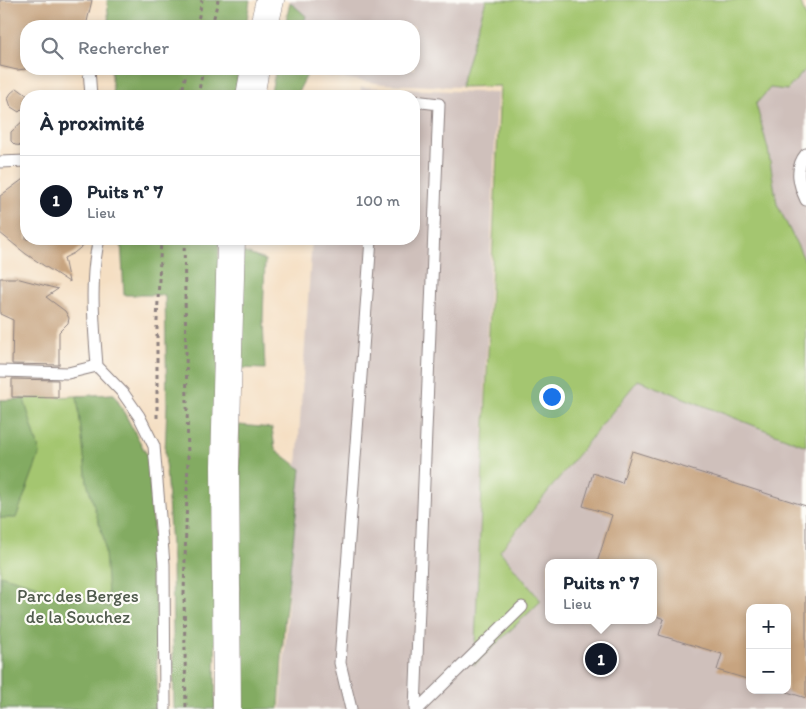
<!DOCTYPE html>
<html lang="fr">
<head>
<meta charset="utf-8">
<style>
  body { margin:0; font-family:Itim,sans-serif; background:#f2f2f3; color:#1f2937 }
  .controls { position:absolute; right:15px; bottom:15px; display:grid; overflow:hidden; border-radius:10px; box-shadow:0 2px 8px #0003 }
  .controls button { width:45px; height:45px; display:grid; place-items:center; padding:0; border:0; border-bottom:1px solid #e0e1e3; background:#fff; color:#1f2937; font:25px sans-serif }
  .you { position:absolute; left:551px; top:396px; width:18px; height:18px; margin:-12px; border:4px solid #fff; border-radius:50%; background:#1a73e8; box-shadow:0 0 0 8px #1a73e833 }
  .badge { display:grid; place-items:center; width:32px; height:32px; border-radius:50%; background:#111827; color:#fff; font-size:16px; font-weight:700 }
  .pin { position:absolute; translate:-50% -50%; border:2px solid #fff; box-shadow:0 1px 5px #0006 }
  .popup { position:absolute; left:545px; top:559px; width:112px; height:65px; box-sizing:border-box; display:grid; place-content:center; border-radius:10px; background:#fff; filter:drop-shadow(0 1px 4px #0005); font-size:16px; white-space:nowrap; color:#747a83 }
  .popup b { font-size:19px; color:#1f2937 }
  .popup::after { content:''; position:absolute; left:50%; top:100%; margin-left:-10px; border:10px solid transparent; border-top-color:#fff }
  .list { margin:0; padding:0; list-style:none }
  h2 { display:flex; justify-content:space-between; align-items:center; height:65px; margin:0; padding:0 20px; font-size:21px }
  h2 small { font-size:16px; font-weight:400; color:#747a83 }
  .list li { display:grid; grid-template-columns:32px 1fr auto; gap:15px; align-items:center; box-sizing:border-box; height:90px; padding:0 20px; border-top:1px solid #e0e1e3 }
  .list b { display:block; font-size:19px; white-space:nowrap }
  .list p { margin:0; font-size:16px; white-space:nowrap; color:#747a83 }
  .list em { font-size:16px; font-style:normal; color:#747a83 }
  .icon { flex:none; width:28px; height:28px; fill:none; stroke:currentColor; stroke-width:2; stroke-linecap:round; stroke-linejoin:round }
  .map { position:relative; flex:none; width:806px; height:709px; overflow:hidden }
  .search { position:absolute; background:#fff; box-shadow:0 2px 8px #0003; left:20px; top:20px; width:400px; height:55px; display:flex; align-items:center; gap:12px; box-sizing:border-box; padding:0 18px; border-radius:20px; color:#747a83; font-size:19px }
  .panel { position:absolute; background:#fff; box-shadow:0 2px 8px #0003; left:20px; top:90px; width:400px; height:155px; border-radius:20px }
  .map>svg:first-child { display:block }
  .industrial { fill:#cfc0bb; fill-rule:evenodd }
  .green { fill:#a4c66f; stroke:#637455 }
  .forest { fill:#83ab62; stroke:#52664e }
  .building { fill:#c7a480 }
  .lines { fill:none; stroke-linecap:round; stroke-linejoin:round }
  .service-casing { stroke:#8c807f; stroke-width:13 }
  .secondary-casing { stroke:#8c807f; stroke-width:29 }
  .path { stroke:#8c807f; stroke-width:3; stroke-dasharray:4 4; stroke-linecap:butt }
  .service { stroke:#fff; stroke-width:11 }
  .secondary { stroke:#fff; stroke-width:28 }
  .labels { text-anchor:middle; stroke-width:4.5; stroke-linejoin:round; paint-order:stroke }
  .park-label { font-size:18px; fill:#505b4d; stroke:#fdfcf7 }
</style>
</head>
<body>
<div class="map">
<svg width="806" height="709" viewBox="0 0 806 709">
  <rect width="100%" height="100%" fill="#fdfcf7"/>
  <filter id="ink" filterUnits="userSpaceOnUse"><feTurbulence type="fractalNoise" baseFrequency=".02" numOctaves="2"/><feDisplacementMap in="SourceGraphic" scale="10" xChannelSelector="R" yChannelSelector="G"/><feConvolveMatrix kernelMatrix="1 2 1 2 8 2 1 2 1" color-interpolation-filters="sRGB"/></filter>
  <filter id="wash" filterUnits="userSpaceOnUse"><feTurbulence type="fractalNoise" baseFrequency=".0096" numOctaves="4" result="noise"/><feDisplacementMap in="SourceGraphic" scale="20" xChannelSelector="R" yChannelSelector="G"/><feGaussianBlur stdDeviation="1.12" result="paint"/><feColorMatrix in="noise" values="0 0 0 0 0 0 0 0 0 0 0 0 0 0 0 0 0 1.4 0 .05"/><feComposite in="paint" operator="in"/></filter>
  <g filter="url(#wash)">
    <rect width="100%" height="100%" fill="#f5dfc3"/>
    <g class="industrial">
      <polygon points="290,0 486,0 460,87 383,84 308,73 303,69 414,69 414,26 285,26"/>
      <polygon points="806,69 806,265 777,204 768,149 756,104 770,88 787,90"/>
      <path d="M 361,87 L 497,93 L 474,664 L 541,601 L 500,552 L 639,379 L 806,446 L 806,709 L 281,709 L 312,239 L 414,239 L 414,96 L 360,96 ZM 548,563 L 654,563 L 654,620 L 548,620 ZM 750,608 L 787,608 L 787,690 L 750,690 Z"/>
    </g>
    <g class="green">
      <polygon points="486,0 800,0 806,18 806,69 787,90 770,88 756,104 768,149 777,204 806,263 806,446 638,380 500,551 541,601 474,665 500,86 460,87"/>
      <polygon points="114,394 148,457 156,566 157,709 0,709 0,400"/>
    </g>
    <g class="forest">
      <polygon points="107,0 250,0 246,26 109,26"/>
      <polygon points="290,2 306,16 303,26 285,26"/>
      <polygon points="111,69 239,69 235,96 113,96"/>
      <polygon points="276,69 303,69 308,73 296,96 270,96"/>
      <polygon points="121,239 219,239 215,709 174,709 172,564 165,452 167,405 165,295 124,295"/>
      <polygon points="243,252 265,260 263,320 265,369 239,368"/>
      <polygon points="114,394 148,457 156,566 157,709 0,709 0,575 109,607 104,540 87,482 77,396"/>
      <polygon points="24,399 40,453 16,518 0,518 0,400"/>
      <polygon points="239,425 272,428 275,449 301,469 284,625 279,709 239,709"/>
    </g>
    <g id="blocks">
      <g class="building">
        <polygon points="0,0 92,0 86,26 26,26 26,69 17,70 0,66"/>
        <polygon points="17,88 28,96 26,96 26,105 19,112 11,107 8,98 11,93"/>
        <polygon points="26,118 26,146 15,145 11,141 11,132"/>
        <polygon points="26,177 26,239 91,239 74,253 64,258 69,282 26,254 0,233 0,196"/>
        <polygon points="0,278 16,278 58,289 46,297 65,311 69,318 68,323 59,332 59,365 12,364 13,320 0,314"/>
        <polygon points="12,379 58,380 58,398 12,397"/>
        <polygon points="632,451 806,506 806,698 787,692 787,608 750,608 750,680 717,670 722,654 659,635 664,619 654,615 654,563 597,563 612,515 583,506 593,473 622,483"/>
      </g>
    </g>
  </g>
  <g filter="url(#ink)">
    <use href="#blocks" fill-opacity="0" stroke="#8c807f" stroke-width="1"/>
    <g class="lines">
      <g class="service-casing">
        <g id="service">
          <polyline points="89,69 91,96"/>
          <polyline points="414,101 439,104 415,709"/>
          <path d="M 806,154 C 794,168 799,185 806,200"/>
          <polyline points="0,162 26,161"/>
          <path d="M 99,239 C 89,280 94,324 97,366 L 123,393 L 139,416 L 154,446 L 164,564 L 165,709"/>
          <polyline points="0,371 68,373 97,366"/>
          <polyline points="351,709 340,663 371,239"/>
          <polyline points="418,709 522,607"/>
        </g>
      </g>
      <g class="secondary-casing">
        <g id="secondary">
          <polyline points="264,26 270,0"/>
          <polyline points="250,96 255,69"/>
          <polyline points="227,709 225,466 231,239"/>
        </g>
      </g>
      <g class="path">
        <polyline points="197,26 202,0"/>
        <polyline points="212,26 218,0"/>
        <polyline points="181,96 187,69"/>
        <polyline points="198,96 203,69"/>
        <polyline points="184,239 188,459 184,594 186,709"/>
        <polyline points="157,418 157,321 161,239"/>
      </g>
      <use href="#service" class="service"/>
      <use href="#secondary" class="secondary"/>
    </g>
  </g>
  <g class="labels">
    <g class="park-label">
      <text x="78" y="602">Parc des Berges<tspan x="78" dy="21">de la Souchez</tspan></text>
    </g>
  </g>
</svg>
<div class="controls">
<button>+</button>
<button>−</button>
</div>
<div class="you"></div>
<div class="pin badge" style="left:601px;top:659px">1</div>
<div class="popup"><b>Puits n° 7</b>Lieu</div>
<div class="search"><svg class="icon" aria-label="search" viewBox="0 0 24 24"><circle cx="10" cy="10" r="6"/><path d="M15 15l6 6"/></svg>Rechercher</div>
<section class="panel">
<h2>À proximité<small></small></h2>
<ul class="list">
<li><span class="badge">1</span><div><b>Puits n° 7</b><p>Lieu</p></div><em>100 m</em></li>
</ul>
</section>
</div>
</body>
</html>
